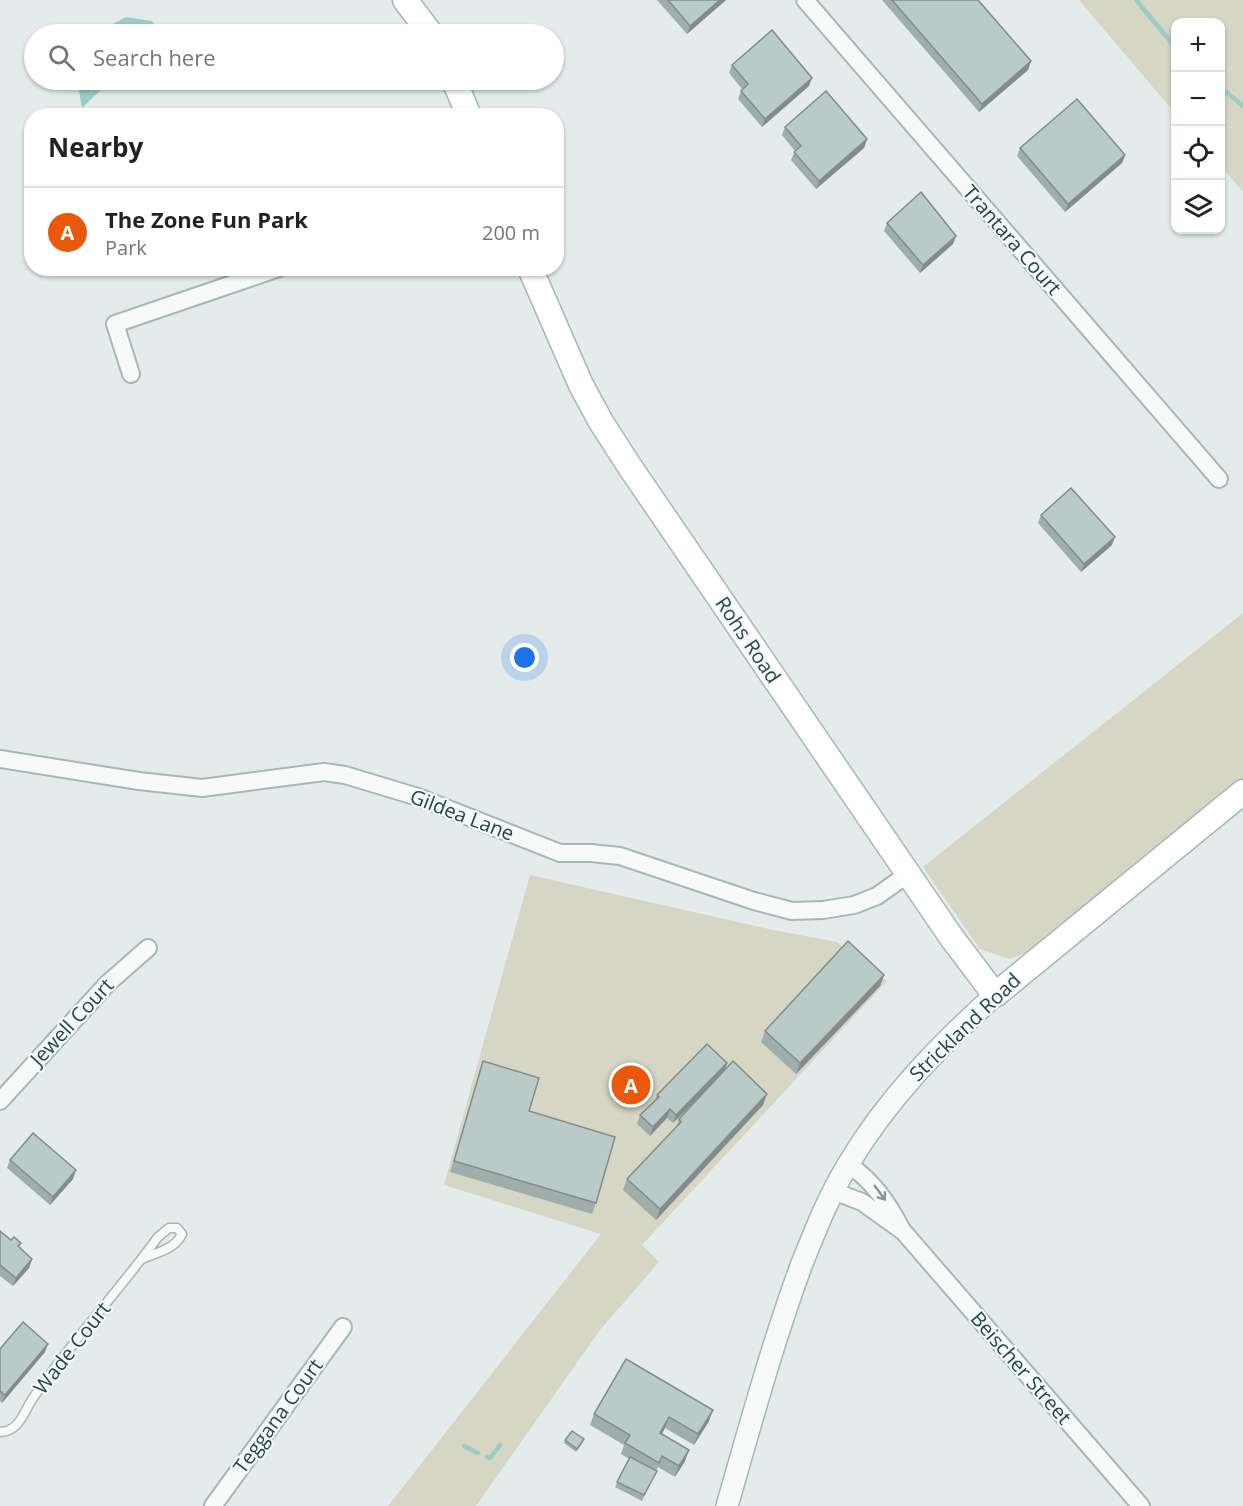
<!DOCTYPE html>
<html lang="en">
<head>
<meta charset="utf-8">
<style>
  body { margin:0; font-family:"Open Sans",sans-serif; background:#f2f2f2; color:#222 }
  .controls { position:absolute; right:18px; top:18px; display:grid; overflow:hidden; border-radius:12px; box-shadow:0 2px 4px #0004 }
  .controls button { width:54px; height:54px; display:grid; place-items:center; padding:0; border:0; border-bottom:2px solid #e0e0e0; background:#fff; color:#222; font:30px sans-serif }
  .you { position:absolute; left:525px; top:658px; width:21px; height:21px; margin:-15px; border:4px solid #fff; border-radius:50%; background:#1a73e8; box-shadow:0 0 0 9px #1a73e833 }
  .badge { display:grid; place-items:center; width:39px; height:39px; border-radius:50%; background:#ea580c; color:#fff; font-size:20px; font-weight:700 }
  .pin { position:absolute; translate:-50% -50%; border:3px solid #fff; box-shadow:0 2px 6px #0006 }
  .list { margin:0; padding:0; list-style:none }
  h2 { display:flex; justify-content:space-between; align-items:center; height:78px; margin:0; padding:0 24px; font-size:26px }
  h2 small { font-size:20px; font-weight:400; color:#767676 }
  .list li { display:grid; grid-template-columns:39px 1fr auto; gap:18px; align-items:center; box-sizing:border-box; height:90px; padding:0 24px; border-top:2px solid #e0e0e0 }
  .list b { display:block; font-size:22px; white-space:nowrap }
  .list p { margin:0; font-size:20px; white-space:nowrap; color:#767676 }
  .list em { font-size:20px; font-style:normal; color:#767676 }
  .icon { flex:none; width:33px; height:33px; fill:none; stroke:currentColor; stroke-width:2; stroke-linecap:round; stroke-linejoin:round }
  .map { position:relative; flex:none; width:1243px; height:1506px; overflow:hidden }
  .search { position:absolute; background:#fff; box-shadow:0 2px 4px #0004; left:24px; top:24px; width:540px; height:66px; display:flex; align-items:center; gap:15px; box-sizing:border-box; padding:0 21px; border-radius:33px; color:#767676; font-size:22px }
  .panel { position:absolute; background:#fff; box-shadow:0 2px 4px #0004; left:24px; top:108px; width:540px; height:168px; border-radius:24px }
  .map>svg:first-child { display:block }
  .green { fill:#d5d6c4 }
  .water { fill:#9dccc2 }
  .lines { fill:none; stroke-linecap:round; stroke-linejoin:round }
  .stream { stroke:#9dccc2; stroke-width:4.5 }
  .service-casing { stroke:#a8b7b5; stroke-width:11 }
  .minor-casing { stroke:#a8b7b5; stroke-width:20 }
  .tertiary-casing { stroke:#a8b7b5; stroke-width:24 }
  .secondary-casing { stroke:#a8b7b5; stroke-width:27 }
  .service { stroke:#f6faf9; stroke-width:8 }
  .minor { stroke:#f6faf9; stroke-width:16 }
  .tertiary { stroke:#f6faf9; stroke-width:21 }
  .secondary { stroke:#fff; stroke-width:24 }
  .wall { fill:#a0aeab }
  .shaded-wall { fill:#828d8b }
  .building { fill:#bacac7; stroke:#828d8b; stroke-width:1.5 }
  .oneway { stroke:#869694 }
  .labels { text-anchor:middle; stroke-width:4.5; stroke-linejoin:round; paint-order:stroke }
  .street-label { font-size:20px; fill:#2a4542; stroke:#f3f9f8 }
</style>
</head>
<body>
<div class="map">
<svg width="1243" height="1506" viewBox="0 0 1243 1506">
  <rect width="100%" height="100%" fill="#e3eceb"/>
  <g class="green">
    <polygon points="1079,0 1243,0 1243,192 1221,166 1220,22 1176,22 1175,113"/>
    <polygon points="1243,613 1243,779 1031,951 1009,959 980,949 923,867"/>
    <polygon points="530,875 773,930 837,942 887,981 642,1245 659,1262 600,1330 476,1506 388,1506 601,1234 444,1185"/>
  </g>
  <g class="water">
    <polygon points="126,17 152,21 161,34 93,34"/>
    <polygon points="77,80 111,80 82,108"/>
  </g>
  <g class="lines">
    <g class="stream">
      <polyline points="1136,0 1176,48"/>
      <polyline points="1220,87 1243,106"/>
      <polyline points="464,1446 478,1453"/>
      <polyline points="487,1457 490,1458 500,1445"/>
    </g>
    <g class="service-casing">
      <path id="service" d="M 0,1432 C 20,1431 23,1413 33,1398 C 71,1342 118,1292 158,1237 L 169,1228 L 177,1228 L 182,1234 C 175,1249 158,1252 142,1259"/>
    </g>
    <g class="minor-casing">
      <g id="minor">
        <polyline points="805,0 1219,479"/>
        <polyline points="131,374 115,324 279,268"/>
        <polyline points="0,759 139,781 202,788 324,772 345,775 418,797 560,853 591,853 620,856 754,901 792,911 823,910 854,905 877,896 908,874"/>
        <polyline points="0,1101 107,984 148,948"/>
        <path d="M 848,1164 C 873,1181 888,1203 902,1230 L 1141,1506"/>
        <polyline points="833,1191 862,1202 901,1230"/>
        <polyline points="213,1506 343,1327"/>
      </g>
    </g>
    <g class="tertiary-casing">
      <path id="tertiary" d="M 727,1506 C 750,1426 772,1345 801,1266 C 815,1231 829,1195 849,1163 C 888,1098 939,1046 995,995"/>
    </g>
    <g class="secondary-casing">
      <g id="secondary">
        <polyline points="405,0 431,34"/>
        <polyline points="454,80 469,116"/>
        <polyline points="530,268 581,385 601,422 630,467 952,938 995,995 1243,792"/>
      </g>
    </g>
    <use href="#service" class="service"/>
    <use href="#minor" class="minor"/>
    <use href="#tertiary" class="tertiary"/>
    <use href="#secondary" class="secondary"/>
  </g>
  <g class="wall">
    <polygon points="657,0 726,0 687,34"/>
    <polygon points="882,0 978,0 1031,61 1028,70 979,112"/>
    <polygon points="732,65 809,86 762,127 738,99 741,91 742,89 729,73"/>
    <polygon points="785,127 867,139 864,148 816,189 791,160 795,151 782,135"/>
    <polygon points="1020,148 1125,155 1122,163 1065,212 1017,156"/>
    <polygon points="887,223 956,236 953,244 920,273 884,231"/>
    <polygon points="1041,515 1112,545 1081,572 1038,523"/>
    <polygon points="884,975 880,986 796,1074 761,1042 765,1031"/>
    <polygon points="483,1061 529,1111 596,1203 592,1214 450,1172"/>
    <polygon points="727,1063 725,1070 763,1105 656,1220 623,1190 627,1179 676,1128 679,1119 704,1092 673,1123 667,1118 650,1136 637,1124 640,1115 655,1100 657,1095"/>
    <polygon points="10,1160 73,1179 50,1205 7,1168"/>
    <polygon points="0,1231 11,1240 21,1243 19,1247 32,1259 29,1268 13,1286 0,1276"/>
    <polygon points="0,1349 45,1352 2,1403 0,1401"/>
    <polygon points="626,1359 709,1421 694,1445 665,1428 662,1434 685,1461 675,1477 658,1467 642,1501 615,1487 629,1459 621,1454 624,1445 590,1425 594,1414"/>
    <polygon points="565,1440 583,1442 576,1452 564,1443"/>
  </g>
  <g class="shaded-wall">
    <polygon points="720,0 726,0 687,34 690,26"/>
    <polygon points="1031,61 1028,70 979,112 982,104"/>
    <polygon points="812,78 809,86 762,127 765,119"/>
    <polygon points="867,139 864,148 816,189 819,181"/>
    <polygon points="1125,155 1122,163 1065,212 1068,204"/>
    <polygon points="956,236 953,244 920,273 923,265"/>
    <polygon points="1115,537 1112,545 1081,572 1084,564"/>
    <polygon points="884,975 880,986 796,1074 800,1063"/>
    <polygon points="727,1063 724,1072 673,1123 676,1115"/>
    <polygon points="767,1094 763,1105 656,1220 660,1209"/>
    <polygon points="670,1109 667,1118 650,1136 653,1127"/>
    <polygon points="76,1170 73,1179 50,1205 53,1197"/>
    <polygon points="32,1259 29,1268 13,1286 16,1278"/>
    <polygon points="48,1344 45,1352 2,1403 5,1395"/>
    <polygon points="713,1410 709,1421 694,1445 698,1434"/>
    <polygon points="669,1417 665,1428 656,1444 660,1433"/>
    <polygon points="689,1450 685,1461 675,1477 679,1466"/>
  </g>
  <g class="building">
    <polygon points="668,0 720,0 690,26"/>
    <polygon points="892,0 978,0 1031,61 982,104"/>
    <polygon points="772,30 812,78 765,119 741,91 748,84 732,65"/>
    <polygon points="826,91 867,139 819,181 794,152 801,146 785,127"/>
    <polygon points="1077,99 1125,155 1068,204 1020,148"/>
    <polygon points="921,192 956,236 923,265 887,223"/>
    <polygon points="1071,488 1115,537 1084,564 1041,515"/>
    <polygon points="848,941 884,975 800,1063 765,1031"/>
    <polygon points="707,1044 727,1063 676,1115 670,1109 653,1127 640,1115 659,1097 657,1095"/>
    <polygon points="483,1061 539,1078 529,1111 615,1137 596,1203 454,1161"/>
    <polygon points="733,1061 767,1094 660,1209 627,1179 681,1122 679,1119"/>
    <polygon points="33,1133 76,1170 53,1197 10,1160"/>
    <polygon points="0,1231 11,1240 14,1237 21,1243 18,1246 32,1259 16,1278 0,1265"/>
    <polygon points="23,1322 48,1344 5,1395 0,1391 0,1349"/>
    <polygon points="626,1359 713,1410 698,1434 669,1417 660,1433 689,1450 679,1466 662,1456 659,1463 625,1443 630,1435 594,1414"/>
    <polygon points="572,1431 584,1439 577,1449 565,1440"/>
    <polygon points="630,1457 657,1471 644,1495 617,1482"/>
  </g>
  <defs><path id="oneway-shaft" d="M-6 0H5M1.5-3L5.5 0L1.5 3" fill="none" stroke-width="1.6" stroke-linecap="round" stroke-linejoin="round" transform="scale(1.5)"/></defs>
  <use class="oneway" href="#oneway-shaft" transform="translate(880 1193) rotate(54)"/>
  <g class="labels">
    <g class="street-label">
      <text transform="translate(1012 240) rotate(49)" y="7">Trantara Court</text>
      <text transform="translate(748 640) rotate(56)" y="7">Rohs Road</text>
      <text transform="translate(462 815) rotate(21)" y="7">Gildea Lane</text>
      <text transform="translate(72 1022) rotate(-47)" y="7">Jewell Court</text>
      <text transform="translate(965 1027) rotate(-44)" y="7">Strickland Road</text>
      <text transform="translate(72 1348) rotate(-52)" y="7">Wade Court</text>
      <text transform="translate(1021 1368) rotate(49)" y="7">Beischer Street</text>
      <text transform="translate(278 1416) rotate(-54)" y="7">Teggana Court</text>
    </g>
  </g>
</svg>
<div class="controls">
<button>+</button>
<button>−</button>
<button><svg class="icon" aria-label="locate" viewBox="0 0 24 24"><circle cx="12" cy="12" r="6"/><path d="M12 2v4M12 18v4M2 12h4M18 12h4"/></svg></button>
<button><svg class="icon" aria-label="layers" viewBox="0 0 24 24"><path d="M12 4l9 5-9 5-9-5zM3 14l9 5 9-5"/></svg></button>
</div>
<div class="you"></div>
<div class="pin badge" style="left:631px;top:1085px">A</div>
<div class="search"><svg class="icon" aria-label="search" viewBox="0 0 24 24"><circle cx="10" cy="10" r="6"/><path d="M15 15l6 6"/></svg>Search here</div>
<section class="panel">
<h2>Nearby<small></small></h2>
<ul class="list">
<li><span class="badge">A</span><div><b>The Zone Fun Park</b><p>Park</p></div><em>200 m</em></li>
</ul>
</section>
</div>
</body>
</html>
